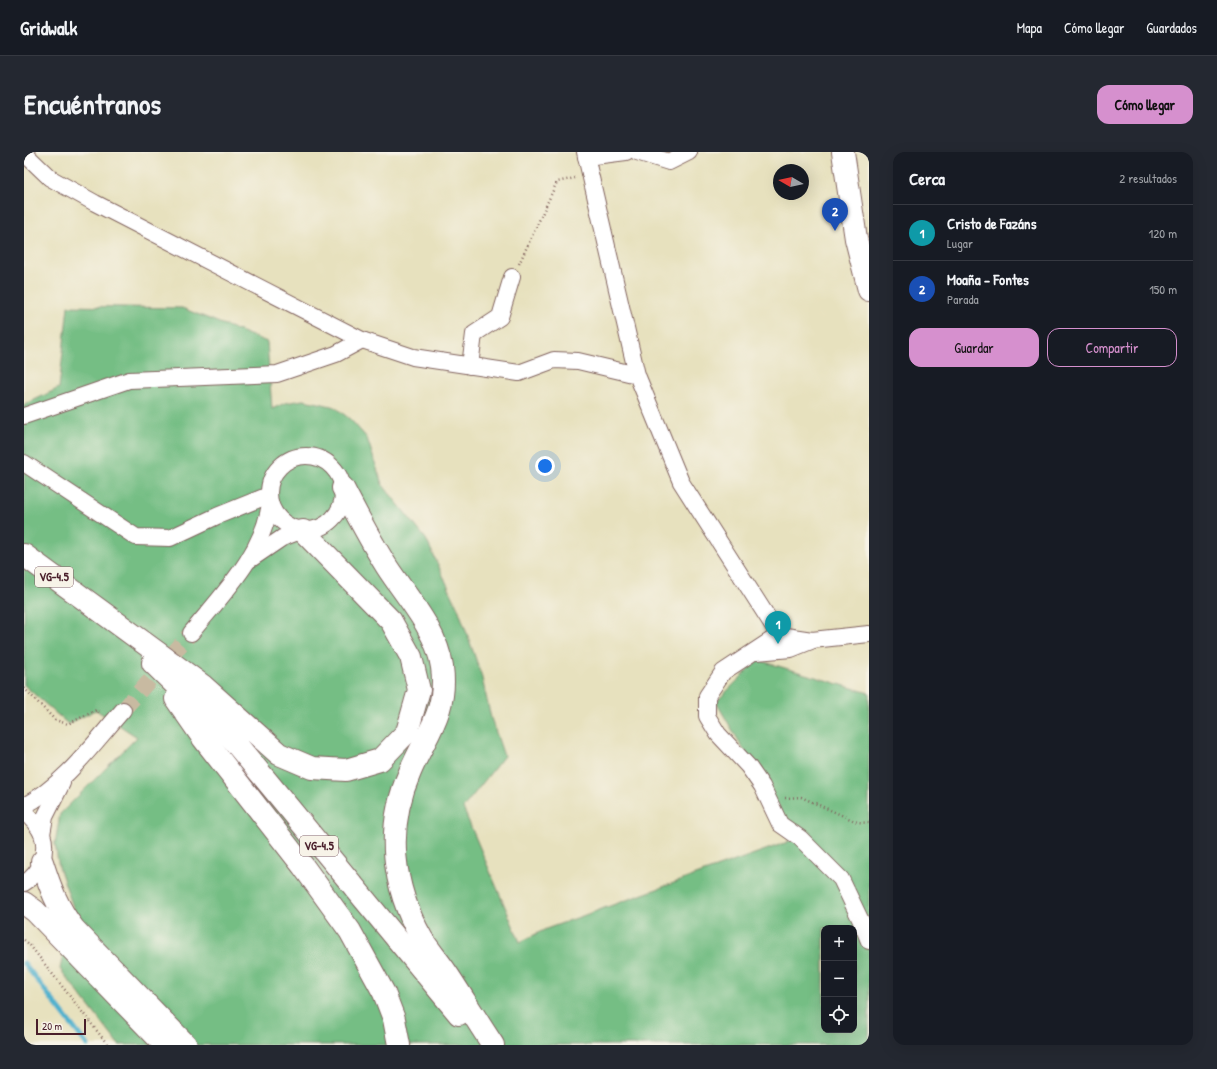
<!DOCTYPE html>
<html lang="es">
<head>
<meta charset="utf-8">
<style>
  body { margin:0; font-family:"Patrick Hand",sans-serif; background:#242831; color:#f1f3f6 }
  .controls { position:absolute; right:12px; bottom:12px; display:grid; overflow:hidden; border-radius:8px; box-shadow:0 4px 16px #0002 }
  .controls button { width:36px; height:36px; display:grid; place-items:center; padding:0; border:0; border-bottom:1px solid #363941; background:#171b24; color:#f1f3f6; font:20px sans-serif }
  .compass { position:absolute; left:749px; top:12px; width:36px; height:36px; border-radius:50%; background:#171b24; box-shadow:0 4px 16px #0002; rotate:279deg }
  .scale { position:absolute; left:12px; bottom:10px; width:50px; box-sizing:border-box; padding-left:4px; border:2px solid #4a1f2b; border-top:0; font-size:11px; line-height:14px; white-space:nowrap; color:#4a1f2b; -webkit-text-stroke:3px #f7f3e8; paint-order:stroke }
  .you { position:absolute; left:521px; top:314px; width:14px; height:14px; margin:-10px; border:3px solid #fff; border-radius:50%; background:#1a73e8; box-shadow:0 0 0 6px #1a73e833 }
  .badge { display:grid; place-items:center; width:26px; height:26px; border-radius:50%; background:#d690ce; color:#fff; font-size:13px; font-weight:700 }
  .pin { position:absolute; translate:-50% -33px; filter:drop-shadow(0 1px 2px #0008) }
  .pin::after { content:''; position:absolute; top:21px; width:14px; height:12px; background:inherit; clip-path:polygon(0 0,100% 0,50% 100%) }
  .list { margin:0; padding:0; list-style:none }
  h2 { display:flex; justify-content:space-between; align-items:center; height:52px; margin:0; padding:0 16px; font-size:17px }
  h2 small { font-size:13px; font-weight:400; color:#9ea1a6 }
  .list li { display:grid; grid-template-columns:26px 1fr auto; gap:12px; align-items:center; box-sizing:border-box; height:56px; padding:0 16px; border-top:1px solid #363941 }
  .list b { display:block; font-size:15px; white-space:nowrap }
  .list p { margin:0; font-size:13px; white-space:nowrap; color:#9ea1a6 }
  .list em { font-size:13px; font-style:normal; color:#9ea1a6 }
  .actions { display:flex; gap:8px; padding:12px 16px }
  .actions a { flex:1; padding:9px 0; border:1px solid #d690ce; border-radius:12px; text-align:center; font-size:14px; color:#d690ce }
  .actions .main { background:#d690ce; color:#111 }
  .icon { flex:none; width:22px; height:22px; fill:none; stroke:currentColor; stroke-width:2; stroke-linecap:round; stroke-linejoin:round }
  .map { position:relative; flex:none; width:845px; height:893px; overflow:hidden; border-radius:12px }
  header { display:flex; align-items:center; gap:24px; box-sizing:border-box; height:56px; padding:0 20px; background:#171b24; border-bottom:1px solid #363941 }
  header strong { font-size:19px }
  nav { display:flex; gap:22px; margin-inline-start:auto; font-size:14px }
  .intro { display:flex; align-items:center; justify-content:space-between; box-sizing:border-box; height:96px; padding:0 24px }
  h1 { margin:0; font-size:28px }
  .button { padding:10px 18px; border-radius:12px; background:#d690ce; color:#111; font-size:14px; font-weight:700 }
  main { display:flex; gap:24px; padding:0 24px }
  aside { flex:1; background:#171b24; border-radius:12px; box-shadow:0 4px 16px #0002 }
  .map>svg:first-child { display:block }
  .forest { fill:#75be84; stroke:#606e58; fill-rule:evenodd }
  .lines { fill:none; stroke-linecap:round; stroke-linejoin:round }
  .stream { stroke:#4eb0cd; stroke-width:5 }
  .street-tunnel { stroke:#c8baa1; stroke-width:16; stroke-dasharray:16 8; stroke-linecap:butt }
  .street-casing { stroke:#81635e; stroke-width:18 }
  .primary-casing { stroke:#81635e; stroke-width:24 }
  .highway-casing { stroke:#81635e; stroke-width:24 }
  .path { stroke:#81635e; stroke-width:2.5; stroke-dasharray:1 3; stroke-linecap:butt }
  .street { stroke:#fff; stroke-width:16 }
  .primary { stroke:#fff; stroke-width:22 }
  .highway { stroke:#fff; stroke-width:22 }
  .labels { text-anchor:middle; stroke-width:3.5; stroke-linejoin:round; paint-order:stroke }
  .shield { fill:#f7f3e8; stroke:#7e5f64; stroke-width:1 }
  .shield-label { font-size:12px; font-weight:bold; fill:#4a1f2b }
</style>
</head>
<body>
<header>
<strong>Gridwalk</strong>
<nav><a>Mapa</a><a>Cómo llegar</a><a>Guardados</a></nav>
</header>
<div class="intro"><h1>Encuéntranos</h1><a class="button">Cómo llegar</a></div>
<main>
<div class="map">
<svg width="845" height="893" viewBox="0 0 845 893">
  <rect width="100%" height="100%" fill="#f7f3e8"/>
  <filter id="ink" filterUnits="userSpaceOnUse"><feTurbulence type="fractalNoise" baseFrequency=".025" numOctaves="2"/><feDisplacementMap in="SourceGraphic" scale="8" xChannelSelector="R" yChannelSelector="G"/><feConvolveMatrix kernelMatrix="1 2 1 2 8 2 1 2 1" color-interpolation-filters="sRGB"/></filter>
  <filter id="wash" filterUnits="userSpaceOnUse"><feTurbulence type="fractalNoise" baseFrequency=".012" numOctaves="4" result="noise"/><feDisplacementMap in="SourceGraphic" scale="16" xChannelSelector="R" yChannelSelector="G"/><feGaussianBlur stdDeviation="0.9" result="paint"/><feColorMatrix in="noise" values="0 0 0 0 0 0 0 0 0 0 0 0 0 0 0 0 0 1.4 0 .05"/><feComposite in="paint" operator="in"/></filter>
  <g filter="url(#wash)">
    <rect width="100%" height="100%" fill="#e7e1be"/>
    <path class="forest" d="M 44,154 L 158,156 L 243,190 L 248,257 L 261,251 L 279,248 L 295,251 L 311,255 L 327,268 L 343,286 L 358,332 L 402,387 L 434,456 L 457,522 L 467,566 L 480,604 L 439,656 L 496,790 L 522,777 L 772,687 L 692,550 L 734,508 L 845,541 L 845,893 L 95,893 L 36,817 L 49,755 L 35,715 L 31,692 L 36,662 L 113,585 L 72,558 L 44,572 L 0,533 L 0,253 L 35,236 ZM 800,776 L 830,776 L 830,878 L 800,878 Z"/>
    <g class="lines">
      <polyline class="stream" points="0,811 63,893"/>
    </g>
  </g>
  <g filter="url(#ink)">
    <g class="lines">
      <polyline class="street-tunnel" points="99,558 167,481"/>
      <g class="street-casing">
        <g id="street">
          <polyline points="561,0 613,223 657,330 755,483"/>
          <polyline points="613,0 645,10 665,0"/>
          <polyline points="0,1 26,26 71,51 338,188 389,205 495,221 530,208 554,209 613,223"/>
          <polyline points="562,5 602,0"/>
          <polyline points="446,214 450,182 476,165 488,125"/>
          <polyline points="0,264 105,228 253,222 312,202 338,188"/>
          <circle cx="282" cy="341" r="37"/>
          <polyline points="0,311 112,385 146,386 193,364 245,343"/>
          <polyline points="227,407 258,386 276,379"/>
          <path d="M 167,481 C 197,444 241,400 246,350"/>
          <polyline points="845,482 788,488 755,483 699,520 683,544 683,564 694,582 724,614 738,634 756,672 776,686 817,727 837,769 845,789"/>
          <polyline points="732,500 767,497 787,489"/>
          <path d="M 0,654 C 40,633 70,591 99,558"/>
          <path d="M 0,660 C 7,666 14,673 18,682 C 24,699 17,722 0,731"/>
          <polyline points="18,682 21,665 38,631"/>
        </g>
      </g>
      <g class="primary-casing">
        <polyline id="primary" points="819,0 832,87 845,138"/>
      </g>
      <g class="highway-casing">
        <g id="highway">
          <path d="M 319,336 C 333,363 347,390 363,415 C 383,446 413,478 418,515 C 424,560 402,582 386,620 C 361,676 368,734 398,787 C 405,798 414,808 422,820 C 438,844 453,869 469,893"/>
          <polyline points="0,403 179,534 255,602 288,616 322,618 356,608 383,580 395,538 387,505 367,469 279,379"/>
          <polyline points="129,511 213,593 435,862"/>
          <polyline points="152,547 179,586 279,714 326,779 360,841 370,867 375,893"/>
          <path d="M 18,710 C 26,735 33,755 50,777 L 162,893"/>
          <polyline points="0,751 11,759 141,893"/>
        </g>
      </g>
      <g class="path">
        <polyline points="495,112 533,30 551,26"/>
        <polyline points="0,536 31,568 44,572 72,558 75,560"/>
        <polyline points="761,646 777,645 833,670 845,671"/>
        <polyline points="0,788 5,792 84,893"/>
      </g>
      <use href="#street" class="street"/>
      <use href="#primary" class="primary"/>
      <use href="#highway" class="highway"/>
    </g>
  </g>
  <g class="labels">
    <g class="shield">
      <rect x="11" y="415" width="38" height="20" rx="3"/>
      <rect x="276" y="684" width="38" height="20" rx="3"/>
    </g>
    <g class="shield-label">
      <text x="30" y="429">VG-4.5</text>
      <text x="295" y="698">VG-4.5</text>
    </g>
  </g>
</svg>
<div class="controls">
<button>+</button>
<button>−</button>
<button><svg class="icon" aria-label="locate" viewBox="0 0 24 24"><circle cx="12" cy="12" r="6"/><path d="M12 2v4M12 18v4M2 12h4M18 12h4"/></svg></button>
</div>
<svg class="compass" viewBox="-18 -18 36 36"><path d="M0-13l5 13h-10z" fill="#e53935"/><path d="M0 13l5-13h-10z" fill="#9ea1a6"/></svg>
<div class="scale">20 m</div>
<div class="you"></div>
<div class="pin badge" style="left:754px;top:492px;background:#0f9aa8">1</div>
<div class="pin badge" style="left:811px;top:79px;background:#1a4fb4">2</div>
</div>
<aside>
<h2>Cerca<small>2 resultados</small></h2>
<ul class="list">
<li><span class="badge" style="background:#0f9aa8">1</span><div><b>Cristo de Fazáns</b><p>Lugar</p></div><em>120 m</em></li>
<li><span class="badge" style="background:#1a4fb4">2</span><div><b>Moaña - Fontes</b><p>Parada</p></div><em>150 m</em></li>
</ul>
<div class="actions"><a class="main">Guardar</a><a>Compartir</a></div>
</aside>
</main>
</body>
</html>
